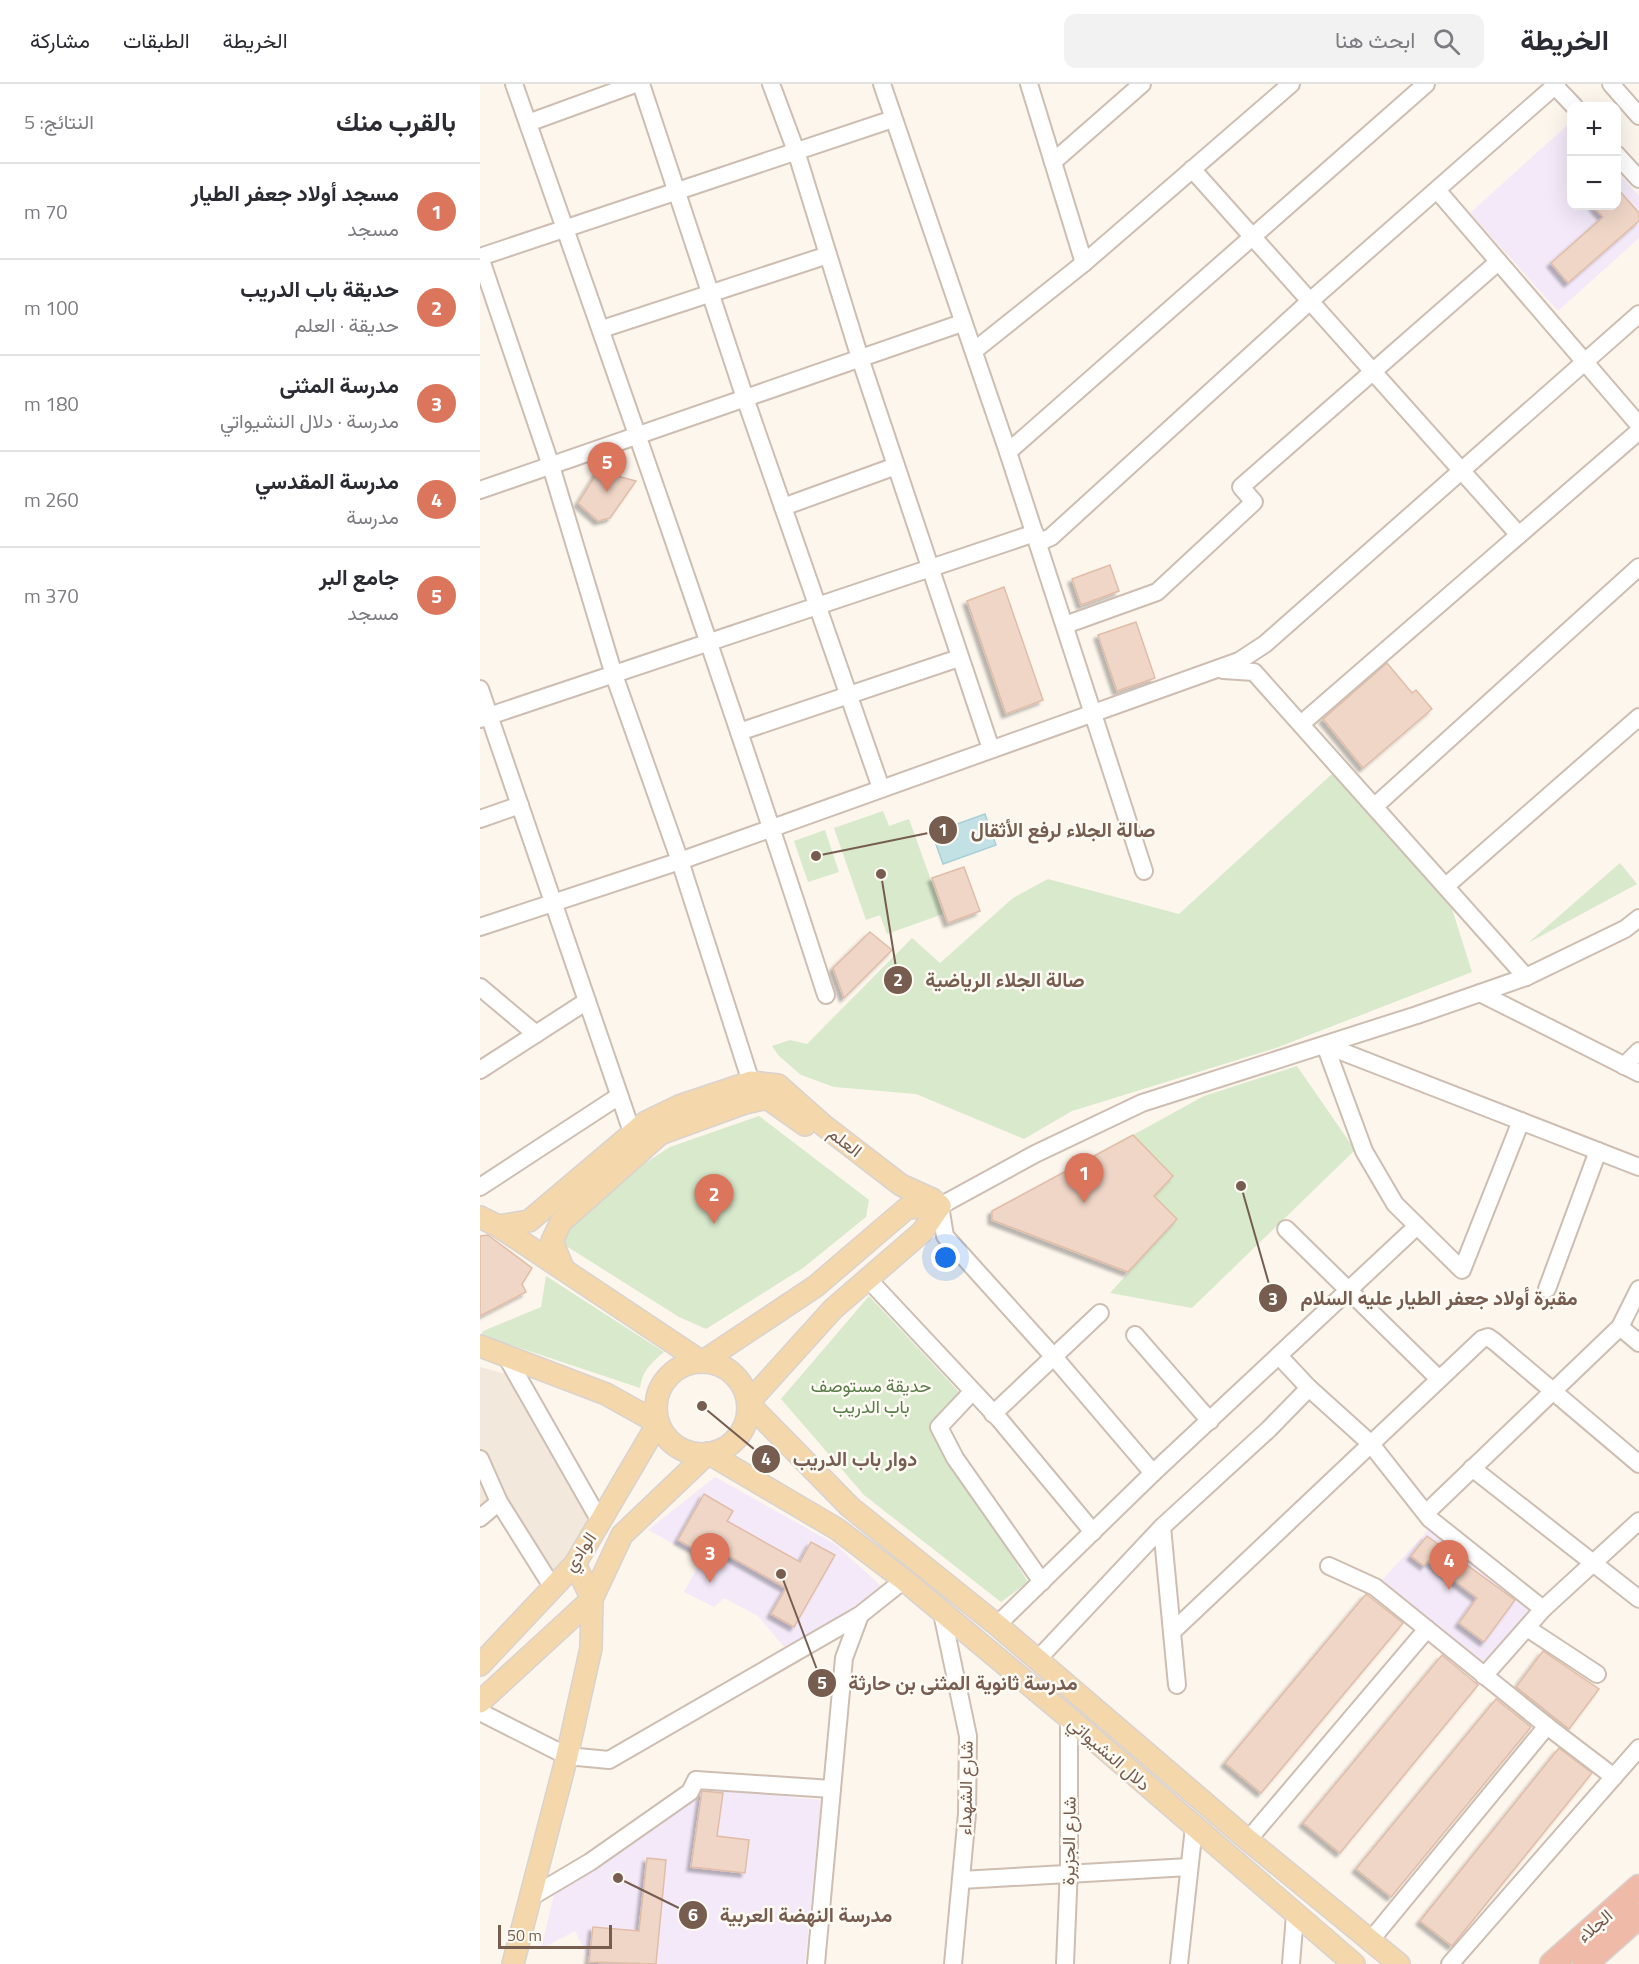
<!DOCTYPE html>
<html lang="ar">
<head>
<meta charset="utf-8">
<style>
  body { margin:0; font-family:"Titillium Web",Vazirmatn,sans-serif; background:#f2f2f3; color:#2b2b33; direction:rtl }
  .controls { position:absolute; right:18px; top:18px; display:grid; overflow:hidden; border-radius:12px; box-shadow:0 6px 24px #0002 }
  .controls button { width:54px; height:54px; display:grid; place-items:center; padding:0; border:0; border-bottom:2px solid #e1e1e2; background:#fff; color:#2b2b33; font:30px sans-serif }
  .scale { position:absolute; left:18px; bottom:15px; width:114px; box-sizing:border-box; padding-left:6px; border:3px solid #765d50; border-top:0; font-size:16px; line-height:21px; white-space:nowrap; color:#765d50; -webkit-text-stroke:4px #fefaf4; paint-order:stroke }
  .you { position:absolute; left:466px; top:1174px; width:21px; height:21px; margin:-15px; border:4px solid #fff; border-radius:50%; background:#1a73e8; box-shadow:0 0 0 9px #1a73e833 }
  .badge { display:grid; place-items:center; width:39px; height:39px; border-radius:50%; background:#db765d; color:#fff; font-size:20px; font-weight:700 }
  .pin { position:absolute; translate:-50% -50px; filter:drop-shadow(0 2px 3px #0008) }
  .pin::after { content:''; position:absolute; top:32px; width:21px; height:18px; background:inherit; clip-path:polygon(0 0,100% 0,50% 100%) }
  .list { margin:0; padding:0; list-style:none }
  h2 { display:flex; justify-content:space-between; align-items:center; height:78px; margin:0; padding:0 24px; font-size:26px }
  h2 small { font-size:20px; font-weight:400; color:#7c7c81 }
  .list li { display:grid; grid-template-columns:39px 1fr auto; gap:18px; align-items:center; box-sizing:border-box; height:96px; padding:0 24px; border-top:2px solid #e1e1e2 }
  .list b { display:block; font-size:22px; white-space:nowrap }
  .list p { margin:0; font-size:20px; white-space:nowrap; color:#7c7c81 }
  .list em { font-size:20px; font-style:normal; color:#7c7c81 }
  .icon { flex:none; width:33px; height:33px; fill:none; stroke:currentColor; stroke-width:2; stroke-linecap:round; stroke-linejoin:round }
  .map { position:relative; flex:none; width:1159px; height:1880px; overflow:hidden; direction:ltr }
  header { display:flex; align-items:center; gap:36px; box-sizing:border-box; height:84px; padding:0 30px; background:#fff; border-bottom:2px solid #e1e1e2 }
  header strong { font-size:28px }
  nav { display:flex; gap:33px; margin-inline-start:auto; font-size:21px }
  .search { width:420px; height:54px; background:#f2f2f3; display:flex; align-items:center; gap:15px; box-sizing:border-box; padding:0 21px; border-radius:12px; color:#7c7c81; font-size:22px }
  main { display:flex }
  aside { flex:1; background:#fff }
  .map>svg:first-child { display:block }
  .residential { fill:#f3e8dc }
  .education { fill:#f3e9f9 }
  .green { fill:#d8e9cc }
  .water { fill:#c2e1e5; stroke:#a9d0d6; stroke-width:1.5 }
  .building { fill:#efd6c7; stroke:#e1bda8; stroke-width:1.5; filter:url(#shadow) }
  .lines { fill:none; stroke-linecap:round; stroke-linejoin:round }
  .minor-casing { stroke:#cebeb2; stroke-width:20 }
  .major-casing { stroke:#d9d2ce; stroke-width:24 }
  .highway-casing { stroke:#d9d2ce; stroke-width:27 }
  .minor { stroke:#fff; stroke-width:16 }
  .major { stroke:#f4d8ac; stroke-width:21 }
  .highway { stroke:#f0baa9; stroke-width:24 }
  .labels { text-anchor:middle; stroke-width:5; stroke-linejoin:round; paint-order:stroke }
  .street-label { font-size:18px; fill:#765d50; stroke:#fefaf4 }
  .park-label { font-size:18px; fill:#597b49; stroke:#fefaf4 }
  .leader { fill:none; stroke:#765d50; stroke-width:2 }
  .callout-dot { fill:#765d50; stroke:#fefaf4; stroke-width:2 }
  .mark-label { font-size:18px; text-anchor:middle; font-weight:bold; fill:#fff }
  .callout-label { font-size:20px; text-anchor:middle; font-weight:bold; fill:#765d50; stroke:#fefaf4; stroke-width:5; stroke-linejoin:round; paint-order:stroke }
</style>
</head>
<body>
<header>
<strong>الخريطة</strong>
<div class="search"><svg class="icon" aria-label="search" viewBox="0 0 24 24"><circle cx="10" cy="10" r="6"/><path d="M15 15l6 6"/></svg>ابحث هنا</div>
<nav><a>الخريطة</a><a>الطبقات</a><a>مشاركة</a></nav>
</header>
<main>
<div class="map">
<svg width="1159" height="1880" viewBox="0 0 1159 1880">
  <defs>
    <filter id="shadow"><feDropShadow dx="-4" dy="4" stdDeviation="1.5" flood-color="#0004"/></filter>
  </defs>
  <rect width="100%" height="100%" fill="#fcf6ed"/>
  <polygon class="residential" points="0,1283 38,1293 120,1437 73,1504 19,1419 0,1434"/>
  <g class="education">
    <polygon points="1091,38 1092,122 1136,122 1137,87 1159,112 1159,154 1078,227 990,129"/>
    <polygon points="235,1393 355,1460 403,1504 306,1565 278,1532 244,1514 234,1523 204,1508 222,1475 168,1446"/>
    <polygon points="952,1442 1049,1522 1048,1532 1001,1580 901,1497"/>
    <polygon points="218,1703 341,1716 325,1880 111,1880 95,1847 61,1865 74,1811 215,1712"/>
  </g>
  <g class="green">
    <polygon points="853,689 972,825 992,888 796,964 592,1027 544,1055 436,1010 354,1003 321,991 299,972 292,962 310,956 327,960 432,854 460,879 533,814 568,795 699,830"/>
    <polygon points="403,727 409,742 429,735 463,830 407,850 400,831 386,836 354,744"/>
    <polygon points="345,746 359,788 328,798 314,757"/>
    <polygon points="1140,779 1157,800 1048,859"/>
    <polygon points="817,982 875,1066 712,1224 630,1209 697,1135 674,1112 693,1092 653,1051 724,1012"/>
    <polygon points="279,1032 389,1116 386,1133 323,1184 226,1245 199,1233 83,1160 83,1147 162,1081 190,1063"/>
    <path d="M 66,1192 L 184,1268 C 171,1279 162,1287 160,1304 L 1,1251 L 3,1247 L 61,1223 Z"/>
    <polygon points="389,1212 479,1308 451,1344 548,1498 521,1518 384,1411 301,1315"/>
  </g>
  <polygon class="water" points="505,730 516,761 463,780 452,749"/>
  <g class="building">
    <polygon points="1137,104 1159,129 1159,137 1088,199 1071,179 1123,133 1113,122 1137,122"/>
    <polygon points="118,387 156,397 130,434 118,437 98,419"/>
    <polygon points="630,481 639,507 601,521 592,495"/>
    <polygon points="524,503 563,616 526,630 487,517"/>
    <polygon points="656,538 675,594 637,607 618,551"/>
    <polygon points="907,579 932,609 936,606 952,625 883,684 843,635"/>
    <polygon points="484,783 500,827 468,839 452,794"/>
    <polygon points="390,848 412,866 364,914 353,884"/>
    <polygon points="653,1051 693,1092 674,1112 697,1135 648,1188 512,1136 512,1127"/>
    <polygon points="8,1151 52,1184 42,1200 46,1208 0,1232 0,1152"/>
    <polygon points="224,1410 253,1427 247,1437 320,1478 331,1458 355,1471 314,1543 291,1530 306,1504 233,1463 228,1473 198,1456"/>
    <polygon points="947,1452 1035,1516 1004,1558 979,1539 997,1514 948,1477 944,1482 931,1472"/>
    <polygon points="886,1510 923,1539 781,1709 745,1679"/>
    <polygon points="1063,1567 1119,1605 1089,1645 1036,1603"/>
    <polygon points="962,1571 998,1601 860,1769 823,1739"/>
    <polygon points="1016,1615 1051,1643 911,1813 876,1785"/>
    <polygon points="1079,1664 1112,1689 972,1862 940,1837"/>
    <polygon points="222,1707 243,1709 237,1752 269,1756 265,1789 211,1783"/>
    <polygon points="167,1774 186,1776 176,1880 109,1878 113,1843 159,1847"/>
  </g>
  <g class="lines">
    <g class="minor-casing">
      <g id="minor">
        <path d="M 34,0 C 141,303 247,605 346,911"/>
        <polyline points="161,0 265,314 401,704"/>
        <polyline points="291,0 316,67 380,274 511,665"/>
        <polyline points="402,0 528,368 664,787"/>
        <polyline points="549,0 604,179"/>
        <polyline points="1073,0 1094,22"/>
        <polyline points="1131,0 1159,32"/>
        <polyline points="48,39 155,0"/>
        <polyline points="1136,70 1159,95"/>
        <polyline points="573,78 662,0"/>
        <polyline points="712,85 1039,451"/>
        <polyline points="957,106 1159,341"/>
        <polyline points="0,173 71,382 134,591 200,777 271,998"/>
        <polyline points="0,173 413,35"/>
        <polyline points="122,245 348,171"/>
        <polyline points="495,266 604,179 811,0"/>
        <polyline points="528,368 946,0"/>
        <polyline points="0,406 482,239"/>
        <polyline points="303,423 416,382"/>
        <polyline points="558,459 571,453 829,218 1077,0"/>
        <polyline points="585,541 677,508 774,418 761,403 1018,178"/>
        <polyline points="743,586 774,588 1046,893"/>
        <polyline points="0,605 153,1051"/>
        <polyline points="0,635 555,449"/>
        <polyline points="821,640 1159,347"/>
        <polyline points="259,648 479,574"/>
        <polyline points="895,722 1159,483"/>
        <polyline points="0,735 40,721"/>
        <polyline points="966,802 1159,633"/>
        <polyline points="0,843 200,777 759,577 785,560 1159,230"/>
        <polyline points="0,903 56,950"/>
        <polyline points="1000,909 1159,989"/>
        <polyline points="845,961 884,1067 915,1120 982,1186 1041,1037"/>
        <polyline points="845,961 1159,1083"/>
        <polyline points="1144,982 1159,967"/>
        <polyline points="0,986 107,917"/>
        <polyline points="0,1103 139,1012"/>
        <polyline points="806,1145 958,1294"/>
        <polyline points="388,1195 520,1336 613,1448"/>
        <polyline points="1067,1205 1118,1067"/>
        <polyline points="1140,1243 1159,1259"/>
        <polyline points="655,1251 730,1337"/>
        <polyline points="26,1272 120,1437"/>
        <polyline points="799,1272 829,1304 890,1359 950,1435 1063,1525"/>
        <polyline points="492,1308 459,1343 475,1374 562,1498"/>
        <polyline points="513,1330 620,1229"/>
        <polyline points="0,1375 19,1418 73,1504"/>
        <polyline points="992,1384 1159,1515"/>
        <polyline points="673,1389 574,1273 465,1152 460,1122 555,1070 662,1019 937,931 1046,893 1145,845 1159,834"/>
        <polyline points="946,1429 1140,1243 1159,1205"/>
        <polyline points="0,1434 19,1418"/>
        <polyline points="682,1443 789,1345 829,1304"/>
        <polyline points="849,1482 895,1503 1067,1642 1134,1693"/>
        <polyline points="462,1529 488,1652 487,1730 473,1880"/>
        <polyline points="517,1541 673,1389 937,1142"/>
        <polyline points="1047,1544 1117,1590"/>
        <polyline points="692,1548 1002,1255 1008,1253 1015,1258 1159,1380"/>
        <polyline points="558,1575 682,1443 697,1601"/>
        <polyline points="1004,1592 1063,1525 1159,1437"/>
        <polyline points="0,1628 87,1672 129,1676 380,1531 424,1496"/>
        <polyline points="768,1756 947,1545"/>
        <polyline points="481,1796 709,1783"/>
        <polyline points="51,1813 110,1778 210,1708 216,1696 352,1705"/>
        <polyline points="890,1857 1067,1642"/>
        <polyline points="336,1880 364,1574 380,1531"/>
        <polyline points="585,1880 589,1784 589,1634"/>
        <polyline points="699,1880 714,1743"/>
        <polyline points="811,1880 815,1831"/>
        <polyline points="970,1880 1159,1664"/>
      </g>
    </g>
    <g class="major-casing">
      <g id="major">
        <polyline points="460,1122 442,1148 353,1225 268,1319 370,1423 517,1541 768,1756 919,1880"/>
        <polyline points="0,1133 18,1142 222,1278 336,1202 427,1124 460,1122"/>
        <polyline points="18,1142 49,1137 166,1038 199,1022 271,998 298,1001 343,1041 421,1101 452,1115 460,1122"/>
        <polyline points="83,1184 72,1157 81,1138 180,1050 265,1019 287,1014 325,1041"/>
        <polyline points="0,1262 126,1310 178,1339 95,1480 0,1581"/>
        <circle cx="222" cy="1324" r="46"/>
        <polyline points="0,1618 112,1515 95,1480"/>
        <polyline points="33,1880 87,1672 111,1564 112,1515 142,1451 228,1369 357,1445 424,1496 589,1634 874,1880"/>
      </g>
    </g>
    <g class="highway-casing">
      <g id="highway">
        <polyline points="1072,1880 1159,1803"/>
        <polyline points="1105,1880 1159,1832"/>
      </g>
    </g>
    <use href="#minor" class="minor"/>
    <use href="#major" class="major"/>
    <use href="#highway" class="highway"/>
  </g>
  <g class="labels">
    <g class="street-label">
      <text transform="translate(365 1058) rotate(38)" y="6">العلم</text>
      <text transform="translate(100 1468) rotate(-56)" y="6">الوادي</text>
      <text transform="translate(629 1670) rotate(41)" y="6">دلال النشيواتي</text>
      <text transform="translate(486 1704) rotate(-89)" y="6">شارع الشهداء</text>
      <text transform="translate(589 1757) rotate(-89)" y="6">شارع الجزيرة</text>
      <text transform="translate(1115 1842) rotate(-41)" y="6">الجلاء</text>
    </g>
    <g class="park-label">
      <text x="391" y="1308">حديقة مستوصف<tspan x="391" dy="21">باب الدريب</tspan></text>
    </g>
  </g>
  <path class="leader" d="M336 772L463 746M401 790L418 896M761 1102L793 1214M222 1322L286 1375M301 1490L342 1599M138 1794L213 1831"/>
  <g class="callout-dot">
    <circle cx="336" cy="772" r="6"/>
    <circle cx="401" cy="790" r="6"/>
    <circle cx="761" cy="1102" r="6"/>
    <circle cx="222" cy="1322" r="6"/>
    <circle cx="301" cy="1490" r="6"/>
    <circle cx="138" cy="1794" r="6"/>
    <circle cx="463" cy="746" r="15"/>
    <circle cx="418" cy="896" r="15"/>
    <circle cx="793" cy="1214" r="15"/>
    <circle cx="286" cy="1375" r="15"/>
    <circle cx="342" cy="1599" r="15"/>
    <circle cx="213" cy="1831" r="15"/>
  </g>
  <g class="mark-label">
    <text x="463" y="752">1</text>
    <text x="418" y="902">2</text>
    <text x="793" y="1221">3</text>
    <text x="286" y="1381">4</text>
    <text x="342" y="1605">5</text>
    <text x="213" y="1837">6</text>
  </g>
  <g class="callout-label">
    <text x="583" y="753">صالة الجلاء لرفع الأثقال</text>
    <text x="525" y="903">صالة الجلاء الرياضية</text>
    <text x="959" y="1221">مقبرة أولاد جعفر الطيار عليه السلام</text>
    <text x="375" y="1382">دوار باب الدريب</text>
    <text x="483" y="1606">مدرسة ثانوية المثنى بن حارثة</text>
    <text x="326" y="1838">مدرسة النهضة العربية</text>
  </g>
</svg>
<div class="controls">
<button>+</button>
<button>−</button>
</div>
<div class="scale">50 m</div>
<div class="you"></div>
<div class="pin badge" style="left:604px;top:1119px">1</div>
<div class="pin badge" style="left:234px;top:1140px">2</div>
<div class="pin badge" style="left:230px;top:1499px">3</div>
<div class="pin badge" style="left:969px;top:1506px">4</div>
<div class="pin badge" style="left:127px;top:408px">5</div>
</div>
<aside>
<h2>بالقرب منك<small>النتائج: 5</small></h2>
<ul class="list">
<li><span class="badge">1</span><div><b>مسجد أولاد جعفر الطيار</b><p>مسجد</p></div><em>70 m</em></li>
<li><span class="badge">2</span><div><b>حديقة باب الدريب</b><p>حديقة · العلم</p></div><em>100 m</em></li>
<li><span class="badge">3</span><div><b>مدرسة المثنى</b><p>مدرسة · دلال النشيواتي</p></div><em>180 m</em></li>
<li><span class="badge">4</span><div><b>مدرسة المقدسي</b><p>مدرسة</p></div><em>260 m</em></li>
<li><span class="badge">5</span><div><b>جامع البر</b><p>مسجد</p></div><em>370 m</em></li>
</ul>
</aside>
</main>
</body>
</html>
